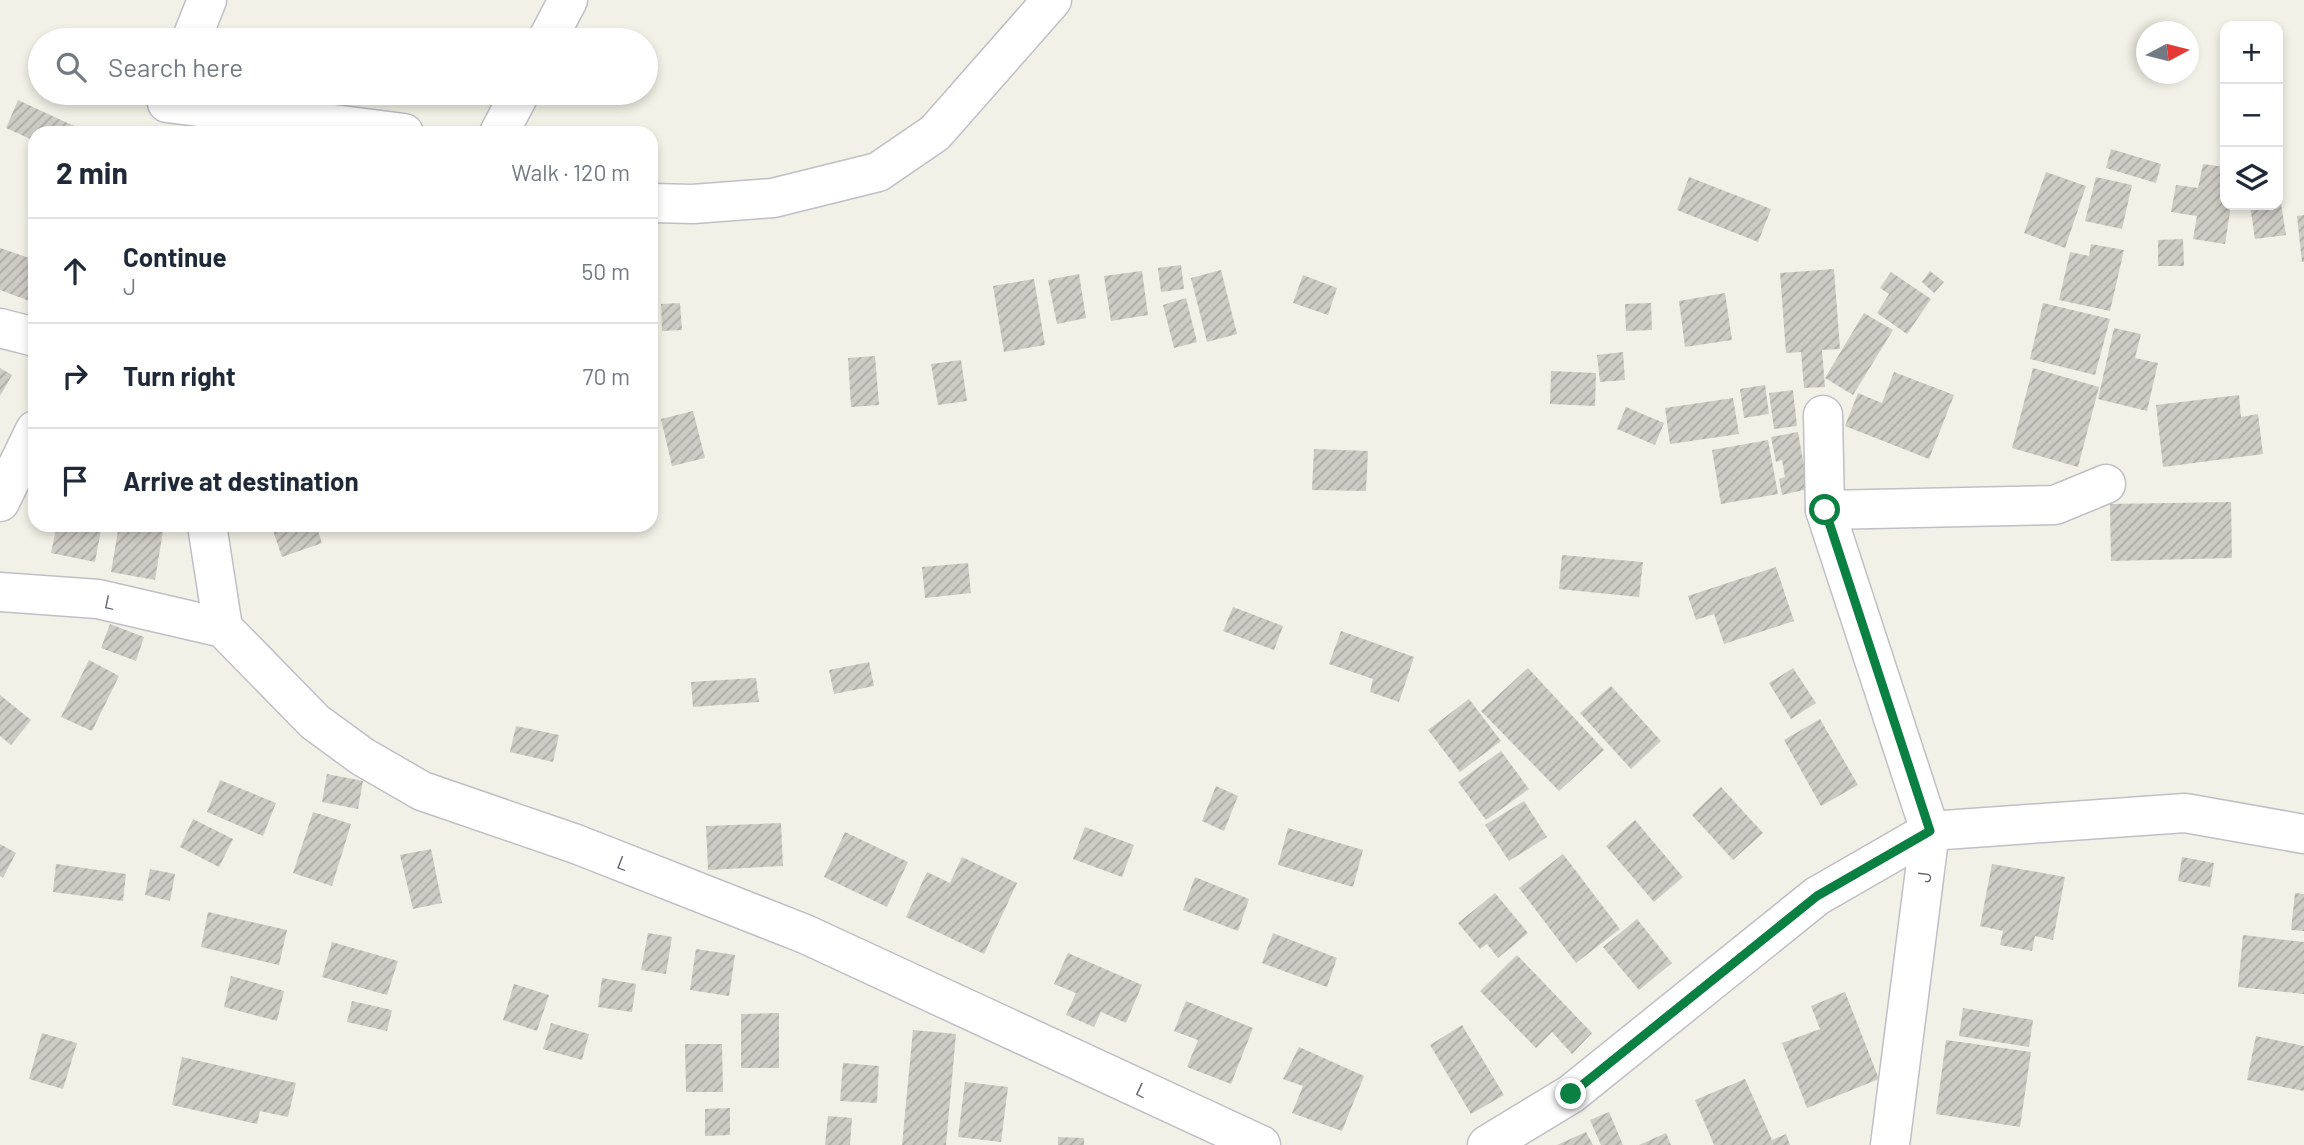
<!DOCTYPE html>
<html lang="en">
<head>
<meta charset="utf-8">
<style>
  body { margin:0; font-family:Barlow,sans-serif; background:#f2f2f3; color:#1f2937 }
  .controls { position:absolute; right:21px; top:21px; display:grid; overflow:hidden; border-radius:14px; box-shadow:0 4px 10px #0003 }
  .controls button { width:63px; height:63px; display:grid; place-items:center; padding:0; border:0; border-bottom:2px solid #e0e1e3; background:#fff; color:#1f2937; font:35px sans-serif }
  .compass { position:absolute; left:2136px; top:21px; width:63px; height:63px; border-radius:50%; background:#fff; box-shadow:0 4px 10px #0003; rotate:83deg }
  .stop { position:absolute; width:21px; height:21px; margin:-16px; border:5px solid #0b8043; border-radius:50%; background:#fff }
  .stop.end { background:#0b8043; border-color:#fff; box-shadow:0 2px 7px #0008 }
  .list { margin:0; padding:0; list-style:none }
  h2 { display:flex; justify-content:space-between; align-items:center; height:91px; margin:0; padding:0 28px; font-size:30px }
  h2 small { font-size:23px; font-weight:400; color:#747a83 }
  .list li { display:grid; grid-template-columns:46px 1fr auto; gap:21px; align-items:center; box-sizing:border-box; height:105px; padding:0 28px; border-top:2px solid #e0e1e3 }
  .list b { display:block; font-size:26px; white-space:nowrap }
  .list p { margin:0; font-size:23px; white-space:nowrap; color:#747a83 }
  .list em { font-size:23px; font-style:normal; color:#747a83 }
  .icon { flex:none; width:38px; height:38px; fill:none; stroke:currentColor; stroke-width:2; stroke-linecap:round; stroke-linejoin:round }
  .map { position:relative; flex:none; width:2304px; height:1145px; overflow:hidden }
  .search { position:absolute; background:#fff; box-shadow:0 4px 10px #0003; left:28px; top:28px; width:630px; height:77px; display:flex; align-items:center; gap:18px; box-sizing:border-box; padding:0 24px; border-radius:38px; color:#747a83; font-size:26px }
  .panel { position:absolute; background:#fff; box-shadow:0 4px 10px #0003; left:28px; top:126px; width:630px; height:406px; border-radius:21px }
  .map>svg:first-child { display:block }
  .building { fill:url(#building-hatch) }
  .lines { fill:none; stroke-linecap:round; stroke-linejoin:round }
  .minor-casing { stroke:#bfbfc6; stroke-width:41 }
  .minor { stroke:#fff; stroke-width:38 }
  .route { stroke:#0b8043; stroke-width:9 }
  .labels { text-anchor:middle; stroke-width:7; stroke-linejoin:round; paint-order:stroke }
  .street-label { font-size:19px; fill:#5e6169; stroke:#fff }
</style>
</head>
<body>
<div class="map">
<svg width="2304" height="1145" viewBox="0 0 2304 1145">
  <defs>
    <pattern id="building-hatch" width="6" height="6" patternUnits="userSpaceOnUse" patternTransform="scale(1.75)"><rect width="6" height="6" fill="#cdccc4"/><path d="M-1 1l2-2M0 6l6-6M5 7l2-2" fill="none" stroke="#aaa9a3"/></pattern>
  </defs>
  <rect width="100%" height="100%" fill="#f2f1e7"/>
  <g class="building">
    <polygon points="18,100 89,133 35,133 35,141 6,128"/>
    <polygon points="2111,149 2161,164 2156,183 2106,168"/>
    <polygon points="2203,164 2225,167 2225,205 2231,205 2225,244 2193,239 2197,216 2171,212 2176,185 2198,188"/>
    <polygon points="2046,172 2086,186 2065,248 2024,233"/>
    <polygon points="1689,177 1771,209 1758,242 1677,210"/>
    <polygon points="2096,177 2132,185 2122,229 2085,221"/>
    <polygon points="2278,185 2286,235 2255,239 2250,205 2278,205"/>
    <polygon points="2304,215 2304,262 2302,262 2297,216"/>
    <polygon points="2183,239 2184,266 2158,266 2158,240"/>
    <polygon points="2091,244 2124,250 2110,311 2059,300 2070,252 2089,256"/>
    <polygon points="0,248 35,260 35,303 0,290"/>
    <polygon points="1181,265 1184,289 1161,292 1158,268"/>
    <polygon points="1834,269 1840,349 1822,350 1825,387 1804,388 1801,352 1786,353 1780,273"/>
    <polygon points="1221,270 1237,334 1207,342 1191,278"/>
    <polygon points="1142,271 1148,315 1111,321 1104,276"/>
    <polygon points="1930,271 1944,282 1934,293 1922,282"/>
    <polygon points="1891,272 1931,299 1907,334 1877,313 1889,294 1880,288"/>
    <polygon points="1079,274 1086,318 1057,324 1048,280"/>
    <polygon points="1303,275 1337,288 1328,315 1293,303"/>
    <polygon points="1034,279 1045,345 1004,352 993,286"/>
    <polygon points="1725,293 1732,340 1685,347 1679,301"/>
    <polygon points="1186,298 1197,342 1174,348 1163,305"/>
    <polygon points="680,303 682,330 662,331 661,304"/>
    <polygon points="1651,303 1652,330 1626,331 1625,304"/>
    <polygon points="2043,303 2110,319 2095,375 2030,359"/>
    <polygon points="1864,313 1893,330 1853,395 1825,378"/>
    <polygon points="2114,328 2141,334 2135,358 2158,363 2147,411 2098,399"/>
    <polygon points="1623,352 1625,380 1600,382 1597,355"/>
    <polygon points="875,356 879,405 851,407 848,358"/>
    <polygon points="961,360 967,401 938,405 931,364"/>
    <polygon points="0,368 12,375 0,396"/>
    <polygon points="2033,368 2099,387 2078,467 2012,448"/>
    <polygon points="1551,371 1596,373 1595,406 1550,404"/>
    <polygon points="1894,372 1954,395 1929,459 1845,426 1858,393 1882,403"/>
    <polygon points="1765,385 1769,414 1744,418 1740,389"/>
    <polygon points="1793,390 1797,426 1774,429 1769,393"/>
    <polygon points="2239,395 2241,417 2258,414 2263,454 2163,467 2156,405"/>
    <polygon points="1733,398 1739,434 1670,444 1665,408"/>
    <polygon points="1626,407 1664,423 1655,445 1617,429"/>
    <polygon points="693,411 705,458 672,466 661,419"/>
    <polygon points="1798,432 1808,489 1782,495 1779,479 1785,477 1782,460 1776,462 1771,437"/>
    <polygon points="1768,440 1778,494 1721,504 1712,450"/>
    <polygon points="1314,449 1368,451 1366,491 1312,490"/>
    <polygon points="2231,502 2232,558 2111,561 2110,504"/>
    <polygon points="57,525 102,525 95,562 51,553"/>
    <polygon points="119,525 164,525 155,580 111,572"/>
    <polygon points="271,525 316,525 322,543 282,557"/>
    <polygon points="1562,555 1643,562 1639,597 1559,589"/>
    <polygon points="968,563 971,593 925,598 922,567"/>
    <polygon points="1776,567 1794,621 1724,644 1714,614 1696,620 1688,596"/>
    <polygon points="1233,607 1283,626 1274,650 1223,631"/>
    <polygon points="110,624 144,637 136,661 101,648"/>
    <polygon points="1341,631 1414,657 1399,702 1370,692 1373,679 1329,664"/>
    <polygon points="89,660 119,676 92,731 61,717"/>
    <polygon points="869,662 874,686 834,694 829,670"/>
    <polygon points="1528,668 1604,750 1559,791 1481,711"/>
    <polygon points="1793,668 1816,703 1791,719 1769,683"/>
    <polygon points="756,678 759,702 693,707 691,682"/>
    <polygon points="1611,686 1661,741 1631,769 1580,713"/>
    <polygon points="0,695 31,720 11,745 0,736"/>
    <polygon points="1469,699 1501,741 1460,772 1428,730"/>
    <polygon points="1820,719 1858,785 1821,806 1784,740"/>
    <polygon points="516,726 559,735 553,762 510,752"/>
    <polygon points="1501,751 1529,789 1486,820 1458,782"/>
    <polygon points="327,774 363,781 358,809 322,802"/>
    <polygon points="220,780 276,803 263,836 207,812"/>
    <polygon points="1216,786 1238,796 1224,831 1202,821"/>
    <polygon points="1721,787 1763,833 1733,860 1692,815"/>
    <polygon points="1524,801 1547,837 1509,861 1485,825"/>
    <polygon points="313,812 351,824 332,886 293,873"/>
    <polygon points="193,819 233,839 219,867 180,847"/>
    <polygon points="1635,820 1683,877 1654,902 1606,846"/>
    <polygon points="781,823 783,866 708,870 706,826"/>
    <polygon points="1085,827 1134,845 1122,877 1073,859"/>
    <polygon points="1288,828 1363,850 1353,887 1278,865"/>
    <polygon points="845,832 908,862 887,907 824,877"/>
    <polygon points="0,844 16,853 3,878 0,876"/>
    <polygon points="431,849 442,903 413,909 400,855"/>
    <polygon points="1563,854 1620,929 1576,963 1519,888"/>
    <polygon points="962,857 1017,883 984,954 906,917 927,872 950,883"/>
    <polygon points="2182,857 2214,863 2210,887 2178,881"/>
    <polygon points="56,864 126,874 123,901 53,892"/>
    <polygon points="1992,864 2065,877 2053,940 2035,936 2032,951 2000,945 2003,931 1980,926"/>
    <polygon points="150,869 175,874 170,901 145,895"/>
    <polygon points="1195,877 1249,899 1238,931 1183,910"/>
    <polygon points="1495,893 1528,933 1498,958 1487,944 1480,949 1458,923"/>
    <polygon points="2295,893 2304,894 2304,931 2291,930"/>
    <polygon points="208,912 287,930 279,965 201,947"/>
    <polygon points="1637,919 1672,963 1639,990 1603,947"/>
    <polygon points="648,933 672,937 666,974 641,970"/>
    <polygon points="1273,933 1337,958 1327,987 1262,963"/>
    <polygon points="2243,935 2304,942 2304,994 2238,987"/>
    <polygon points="332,942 398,961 387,995 322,977"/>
    <polygon points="696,949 735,955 729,996 690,990"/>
    <polygon points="1068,953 1142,985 1126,1023 1101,1012 1094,1027 1066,1015 1076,993 1054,984"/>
    <polygon points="1517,955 1592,1033 1572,1054 1552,1032 1536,1048 1480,991"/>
    <polygon points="231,976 284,991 277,1021 224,1007"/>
    <polygon points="602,978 636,984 632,1012 598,1007"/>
    <polygon points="514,984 549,995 537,1031 503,1020"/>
    <polygon points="1845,992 1879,1079 1807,1108 1782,1043 1820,1029 1811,1006"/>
    <polygon points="352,1001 392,1010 387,1031 347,1022"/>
    <polygon points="1186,1001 1253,1028 1231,1084 1187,1067 1198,1040 1174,1031"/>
    <polygon points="1963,1008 2033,1020 2029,1047 1959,1036"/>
    <polygon points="779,1013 779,1068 741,1068 741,1014"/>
    <polygon points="551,1023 589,1034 582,1060 543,1049"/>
    <polygon points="1462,1025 1504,1095 1471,1114 1430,1045"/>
    <polygon points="913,1030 956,1034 946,1145 902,1145"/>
    <polygon points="42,1033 77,1043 63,1089 29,1079"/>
    <polygon points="2256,1036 2304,1046 2304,1091 2247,1080"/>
    <polygon points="1946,1040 2031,1052 2020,1127 1936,1114"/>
    <polygon points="685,1044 722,1044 723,1092 686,1092"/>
    <polygon points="1299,1047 1364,1076 1342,1131 1292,1113 1303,1086 1283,1079"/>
    <polygon points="182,1057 296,1083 288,1117 260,1111 257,1124 172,1105"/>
    <polygon points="843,1063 879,1066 877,1103 840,1101"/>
    <polygon points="1745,1079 1772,1140 1786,1134 1790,1145 1714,1145 1695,1100"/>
    <polygon points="965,1082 1008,1087 1001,1142 958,1137"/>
    <polygon points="730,1108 730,1135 705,1136 705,1109"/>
    <polygon points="1609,1112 1623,1145 1601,1145 1590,1120"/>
    <polygon points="828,1116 852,1118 850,1145 825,1145"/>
    <polygon points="1586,1132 1593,1145 1557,1145"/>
    <polygon points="1666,1133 1671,1145 1639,1145"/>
    <polygon points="1058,1137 1084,1138 1084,1145 1058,1145"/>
  </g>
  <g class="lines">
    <g class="minor-casing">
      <g id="minor">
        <polyline points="191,40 207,0"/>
        <polyline points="547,40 568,0"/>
        <polyline points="167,103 404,133"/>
        <polyline points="499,133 520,93"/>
        <polyline points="651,203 693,204 773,198 878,172 935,133 1052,0"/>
        <polyline points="0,328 35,337"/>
        <polyline points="1823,415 1825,510 1930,831 1890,1145"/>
        <polyline points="0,502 35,430"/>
        <polyline points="1825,510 2055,505 2106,484"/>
        <polyline points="207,525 223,628"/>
        <polyline points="0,592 98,599 223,628 315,722 363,757 422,791 576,844 805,934 1261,1145"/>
        <polyline points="1487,1145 1571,1094 1817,896 1930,831 2185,813 2304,834"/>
      </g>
    </g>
    <use href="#minor" class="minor"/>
  </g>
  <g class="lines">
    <polyline class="route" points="1571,1094 1817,896 1930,831 1825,510"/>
  </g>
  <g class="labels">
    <g class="street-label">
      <text transform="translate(110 602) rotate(12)" y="7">L</text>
      <text transform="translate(623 863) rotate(21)" y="7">L</text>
      <text transform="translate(1924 877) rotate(-83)" y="7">J</text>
      <text transform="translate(1142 1090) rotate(25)" y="7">L</text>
    </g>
  </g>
</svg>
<div class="controls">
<button>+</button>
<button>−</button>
<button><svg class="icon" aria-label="layers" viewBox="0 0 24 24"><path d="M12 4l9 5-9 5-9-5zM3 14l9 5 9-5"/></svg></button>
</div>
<svg class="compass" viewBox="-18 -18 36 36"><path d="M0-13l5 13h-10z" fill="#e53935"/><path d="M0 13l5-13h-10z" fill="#747a83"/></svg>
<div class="stop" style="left:1825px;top:510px"></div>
<div class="stop end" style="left:1571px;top:1094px"></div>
<div class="search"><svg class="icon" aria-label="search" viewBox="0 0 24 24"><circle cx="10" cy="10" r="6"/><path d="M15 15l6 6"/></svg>Search here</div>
<section class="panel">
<h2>2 min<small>Walk · 120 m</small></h2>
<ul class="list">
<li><svg class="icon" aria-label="ahead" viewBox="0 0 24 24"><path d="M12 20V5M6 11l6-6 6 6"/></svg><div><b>Continue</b><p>J</p></div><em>50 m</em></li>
<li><svg class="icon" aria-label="right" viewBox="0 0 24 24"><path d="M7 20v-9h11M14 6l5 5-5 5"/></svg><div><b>Turn right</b></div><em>70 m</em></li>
<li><svg class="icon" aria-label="arrive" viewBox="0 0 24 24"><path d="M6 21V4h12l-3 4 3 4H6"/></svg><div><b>Arrive at destination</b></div></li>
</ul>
</section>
</div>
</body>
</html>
